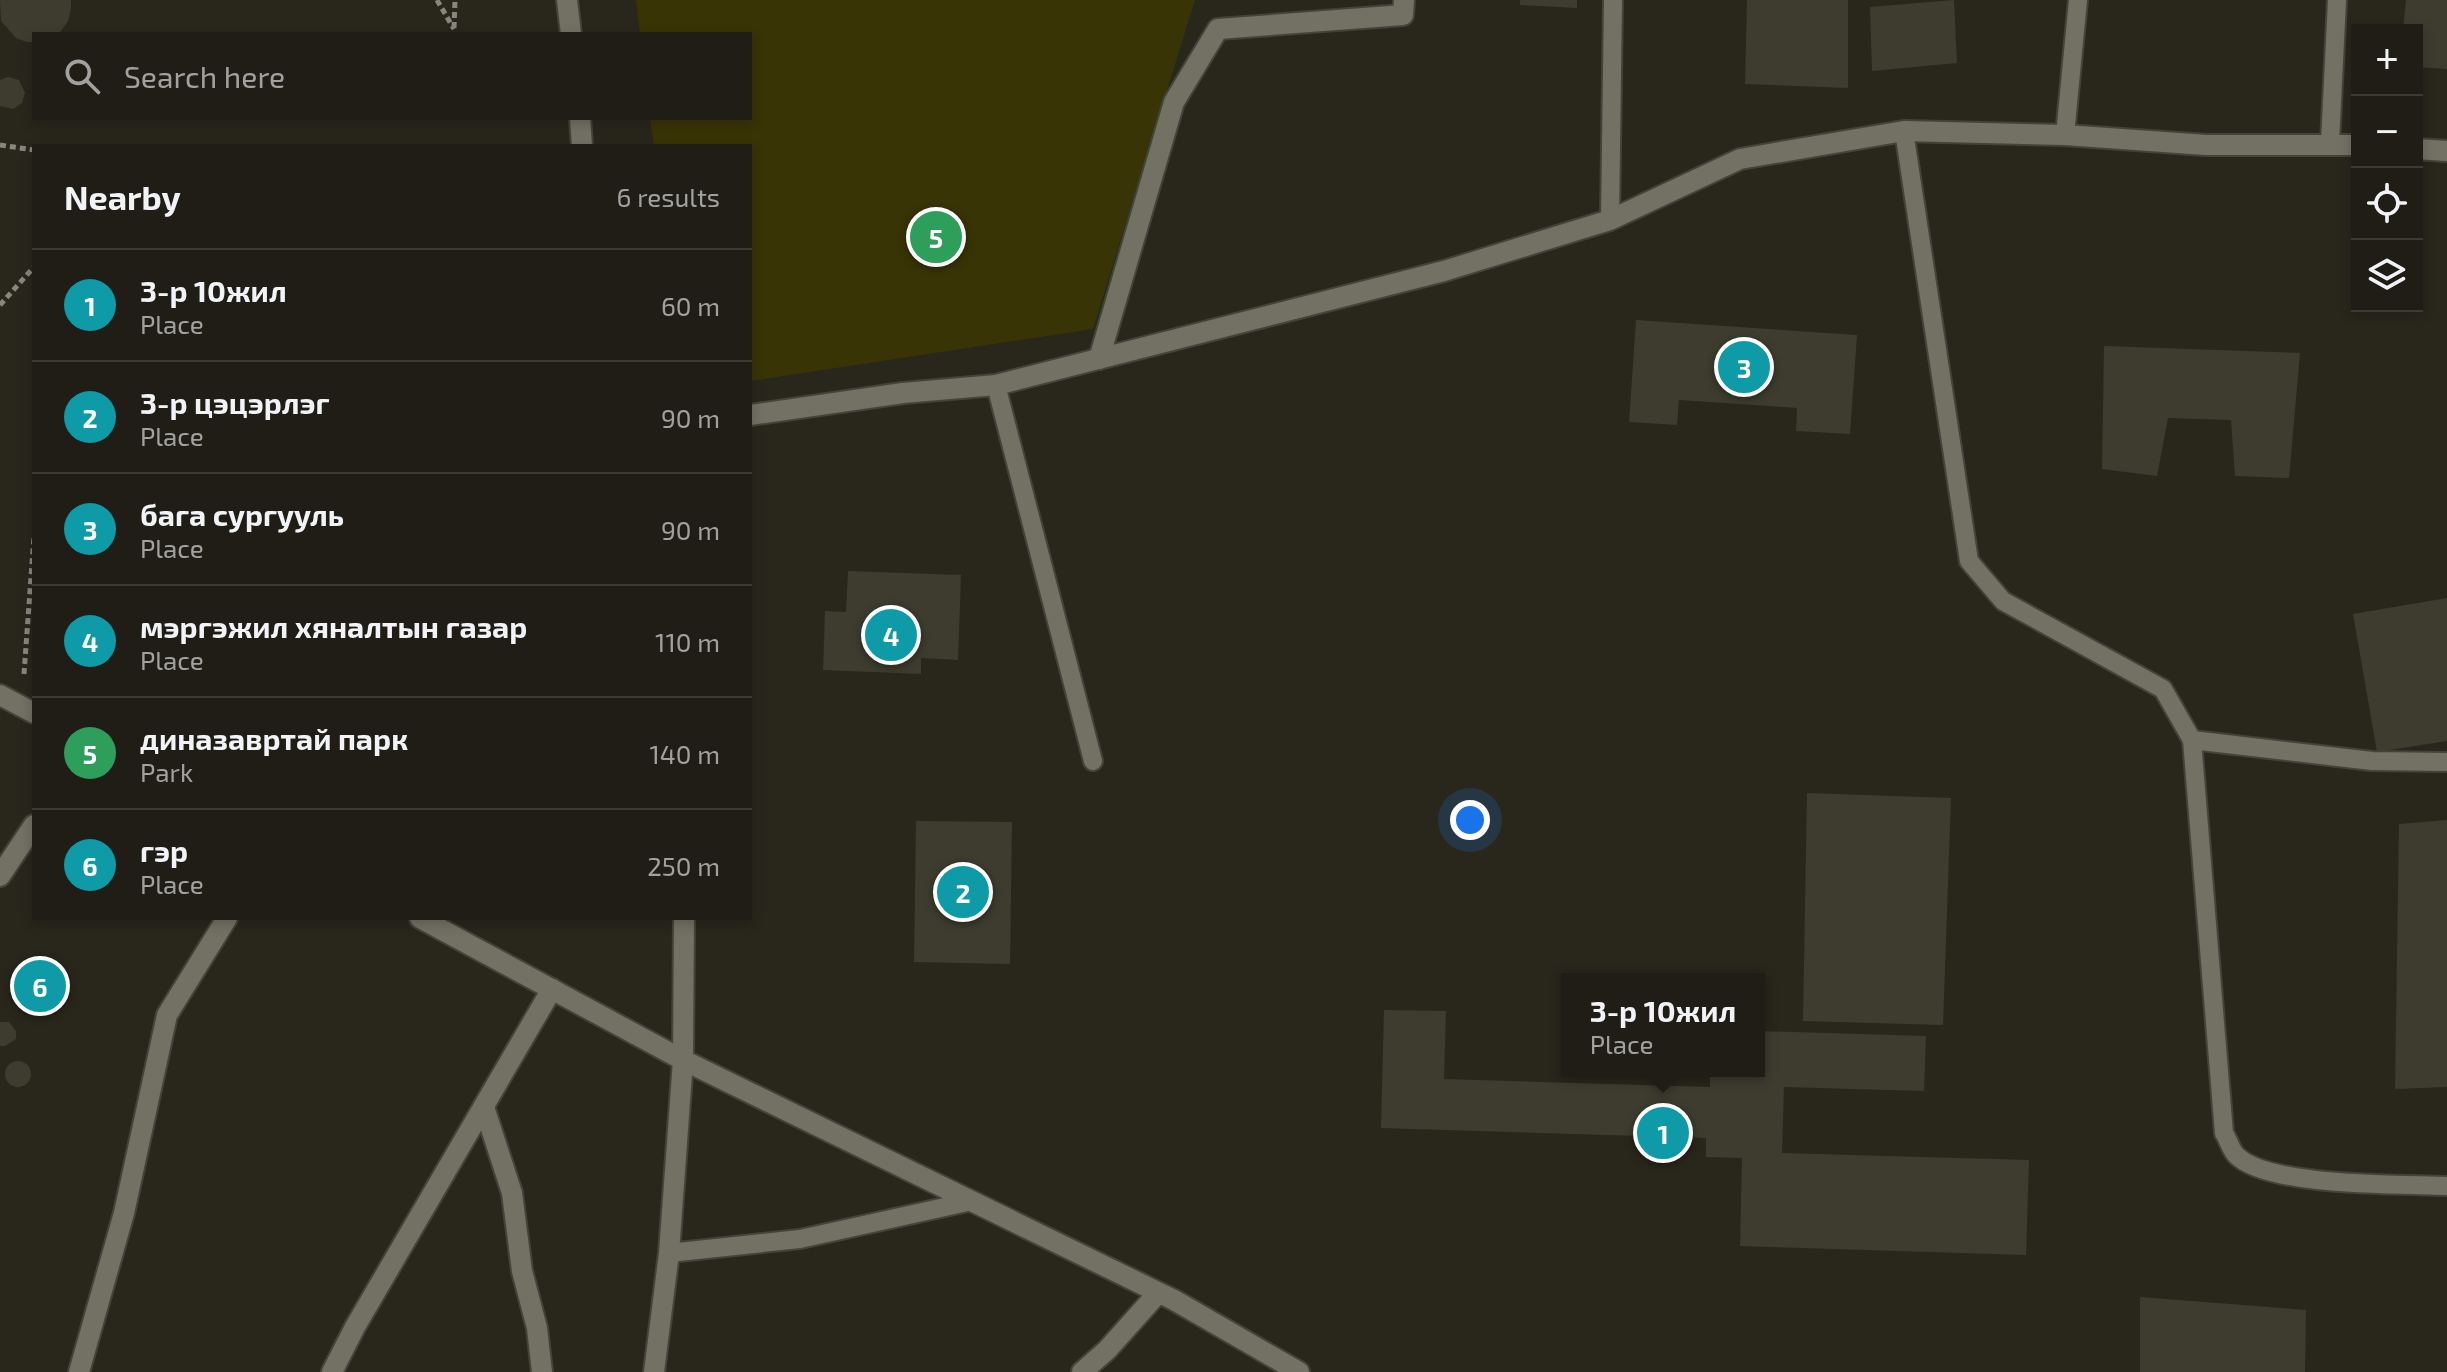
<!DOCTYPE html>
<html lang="en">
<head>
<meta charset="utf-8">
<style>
  body { margin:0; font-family:"Exo 2",sans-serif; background:#27261e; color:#f1f3f6 }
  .controls { position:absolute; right:24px; top:24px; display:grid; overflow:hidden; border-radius:0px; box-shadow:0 4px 12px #0003 }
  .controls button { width:72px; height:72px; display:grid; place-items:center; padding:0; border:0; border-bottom:2px solid #3c3b34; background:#1f1d15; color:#f1f3f6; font:40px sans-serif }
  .you { position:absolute; left:1470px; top:820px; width:28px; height:28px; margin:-20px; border:6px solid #fff; border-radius:50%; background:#1a73e8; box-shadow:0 0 0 12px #1a73e833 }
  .badge { display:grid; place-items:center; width:52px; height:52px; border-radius:50%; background:#f788eb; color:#fff; font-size:26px; font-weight:700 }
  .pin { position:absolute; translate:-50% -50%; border:4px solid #fff; box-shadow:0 2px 8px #0006 }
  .popup { position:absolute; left:1561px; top:973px; width:204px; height:104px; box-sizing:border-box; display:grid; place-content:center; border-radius:0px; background:#1f1d15; filter:drop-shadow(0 2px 6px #0005); font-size:26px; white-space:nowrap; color:#a1a2a0 }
  .popup b { font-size:30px; color:#f1f3f6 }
  .popup::after { content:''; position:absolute; left:50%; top:100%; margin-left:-16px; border:16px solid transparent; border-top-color:#1f1d15 }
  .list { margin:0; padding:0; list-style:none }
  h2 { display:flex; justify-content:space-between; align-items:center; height:104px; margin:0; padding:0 32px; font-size:34px }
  h2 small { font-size:26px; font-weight:400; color:#a1a2a0 }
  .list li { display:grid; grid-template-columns:52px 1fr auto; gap:24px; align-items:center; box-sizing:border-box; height:112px; padding:0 32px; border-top:2px solid #3c3b34 }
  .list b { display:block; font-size:30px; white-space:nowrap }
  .list p { margin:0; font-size:26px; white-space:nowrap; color:#a1a2a0 }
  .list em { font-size:26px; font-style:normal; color:#a1a2a0 }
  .icon { flex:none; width:44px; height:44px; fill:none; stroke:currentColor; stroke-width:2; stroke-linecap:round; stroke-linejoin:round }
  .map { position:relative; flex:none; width:2447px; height:1372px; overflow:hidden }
  .search { position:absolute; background:#1f1d15; box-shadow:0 4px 12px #0003; left:32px; top:32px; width:720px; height:88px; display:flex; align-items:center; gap:20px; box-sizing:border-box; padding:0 28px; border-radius:0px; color:#a1a2a0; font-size:30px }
  .panel { position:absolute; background:#1f1d15; box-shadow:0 4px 12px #0003; left:32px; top:144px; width:720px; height:776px; border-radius:0px }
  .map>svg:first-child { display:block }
  .green { fill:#393406 }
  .building { fill:#3d3c2f }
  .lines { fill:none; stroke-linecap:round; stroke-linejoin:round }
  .lane-casing { stroke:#44433a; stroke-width:22 }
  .street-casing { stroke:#44433a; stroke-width:24 }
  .secondary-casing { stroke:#44433a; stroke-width:24 }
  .path { stroke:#88877e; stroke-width:5; stroke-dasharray:6 4; stroke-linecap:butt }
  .lane { stroke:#737164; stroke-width:18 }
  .street { stroke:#737164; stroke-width:20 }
  .secondary { stroke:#737164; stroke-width:20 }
</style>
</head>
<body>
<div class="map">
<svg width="2447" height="1372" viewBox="0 0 2447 1372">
  <rect width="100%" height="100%" fill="#29271c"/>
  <polygon class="green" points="636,0 1195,0 1093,329 750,381 750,146 654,146 650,118 750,118 750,34 640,34"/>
  <g class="building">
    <polygon points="0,0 71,0 71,9 68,21 61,31 57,34 34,34 34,42 27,42 16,38 1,21"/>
    <polygon points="1520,0 1577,0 1577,8 1520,5"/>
    <polygon points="1747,0 1848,0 1848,88 1745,84"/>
    <polygon points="1954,0 1957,63 1872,71 1870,7"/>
    <polygon points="2406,0 2447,0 2447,69 2417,67 2417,30 2403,30"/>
    <polygon points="8,77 19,80 25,93 22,103 13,109 0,106 0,80"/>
    <polygon points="1636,320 1857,335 1850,434 1796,431 1797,408 1679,400 1677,425 1629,422"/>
    <polygon points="2104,346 2300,353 2289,478 2235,476 2231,420 2168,418 2157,476 2102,469"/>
    <polygon points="848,571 961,575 958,660 921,658 921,674 823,670 825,611 846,612"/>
    <polygon points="2447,598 2447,741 2377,752 2353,614"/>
    <polygon points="1807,793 1951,798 1943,1025 1803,1021"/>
    <polygon points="2447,820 2447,1087 2395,1089 2399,824"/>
    <polygon points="916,821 1012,822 1010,964 914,962"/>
    <circle cx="40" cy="987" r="13"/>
    <polygon points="1384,1010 1446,1011 1444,1079 1710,1087 1710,1071 1759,1071 1759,1031 1926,1036 1924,1091 1784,1087 1782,1153 2029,1160 2026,1255 1740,1246 1742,1158 1706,1157 1706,1138 1381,1128"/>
    <polygon points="0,1022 9,1022 16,1031 16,1039 5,1046 0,1046"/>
    <circle cx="18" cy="1074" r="13"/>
    <polygon points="2140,1297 2306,1310 2305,1372 2140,1372"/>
  </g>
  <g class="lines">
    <g class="lane-casing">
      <g id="lane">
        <path d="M 1904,131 L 1969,561 L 2003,601 L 2163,689 L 2192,740 L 2224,1133 C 2228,1139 2231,1150 2236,1155 C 2266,1187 2401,1184 2447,1186"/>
        <polyline points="2065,135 2078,0"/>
        <polyline points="2330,143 2337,0"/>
        <polyline points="1610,220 1613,0"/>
        <polyline points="996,385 1093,761"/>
        <polyline points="2192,740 2372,761 2447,762"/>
        <polyline points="669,1253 800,1239 972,1201"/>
      </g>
    </g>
    <g class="street-casing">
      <g id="street">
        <polyline points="2417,149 2447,151"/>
        <polyline points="1099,359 1174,102 1218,29 1403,15 1404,0"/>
        <polyline points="750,415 903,393 996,385 1444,271 1610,220 1740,159 1904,131 2065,135 2206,145 2357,145"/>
        <polyline points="0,876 34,825"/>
        <polyline points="484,1107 512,1193 522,1271 537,1328 542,1372"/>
        <polyline points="79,1372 124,1213 167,1015 227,918"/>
        <polyline points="332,1372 355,1327 552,989"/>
        <polyline points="1082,1372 1107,1350 1158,1293"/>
      </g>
    </g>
    <g class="secondary-casing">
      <g id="secondary">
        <polyline points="567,0 571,34"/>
        <polyline points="580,118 582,146"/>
        <polyline points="0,695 34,713"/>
        <polyline points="420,918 683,1060 669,1253 654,1372"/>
        <polyline points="684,918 683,1060 1174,1300 1299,1372"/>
      </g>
    </g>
    <g class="path">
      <polyline points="437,0 454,29"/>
      <polyline points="454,28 455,0"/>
      <polyline points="0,145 34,150"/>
      <polyline points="0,305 34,267"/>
      <polyline points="24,674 34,536"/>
    </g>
    <use href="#lane" class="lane"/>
    <use href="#street" class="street"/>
    <use href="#secondary" class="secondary"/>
  </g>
</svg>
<div class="controls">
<button>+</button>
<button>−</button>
<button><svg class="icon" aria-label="locate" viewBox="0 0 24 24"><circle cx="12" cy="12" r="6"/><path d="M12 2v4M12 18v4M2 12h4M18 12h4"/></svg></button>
<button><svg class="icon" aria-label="layers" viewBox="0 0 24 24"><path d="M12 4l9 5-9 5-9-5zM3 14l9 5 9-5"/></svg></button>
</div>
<div class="you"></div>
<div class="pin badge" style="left:1663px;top:1133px;background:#0f9aa8">1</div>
<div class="popup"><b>3-р 10жил</b>Place</div>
<div class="pin badge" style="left:963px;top:892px;background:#0f9aa8">2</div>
<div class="pin badge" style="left:1744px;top:367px;background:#0f9aa8">3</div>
<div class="pin badge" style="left:891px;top:635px;background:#0f9aa8">4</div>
<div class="pin badge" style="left:936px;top:237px;background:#2e9e5b">5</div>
<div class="pin badge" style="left:40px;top:986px;background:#0f9aa8">6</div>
<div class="search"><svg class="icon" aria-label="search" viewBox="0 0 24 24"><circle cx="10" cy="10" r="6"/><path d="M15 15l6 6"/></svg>Search here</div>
<section class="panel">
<h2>Nearby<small>6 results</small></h2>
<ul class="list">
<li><span class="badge" style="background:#0f9aa8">1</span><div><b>3-р 10жил</b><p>Place</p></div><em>60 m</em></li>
<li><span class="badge" style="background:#0f9aa8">2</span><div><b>3-р цэцэрлэг</b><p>Place</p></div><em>90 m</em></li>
<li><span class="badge" style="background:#0f9aa8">3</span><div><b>бага сургууль</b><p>Place</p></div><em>90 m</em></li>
<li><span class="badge" style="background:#0f9aa8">4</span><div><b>мэргэжил хяналтын газар</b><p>Place</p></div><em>110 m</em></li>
<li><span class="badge" style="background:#2e9e5b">5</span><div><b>диназавртай парк</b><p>Park</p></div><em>140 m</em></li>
<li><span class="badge" style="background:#0f9aa8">6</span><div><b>гэр</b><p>Place</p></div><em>250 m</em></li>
</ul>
</section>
</div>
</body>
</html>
